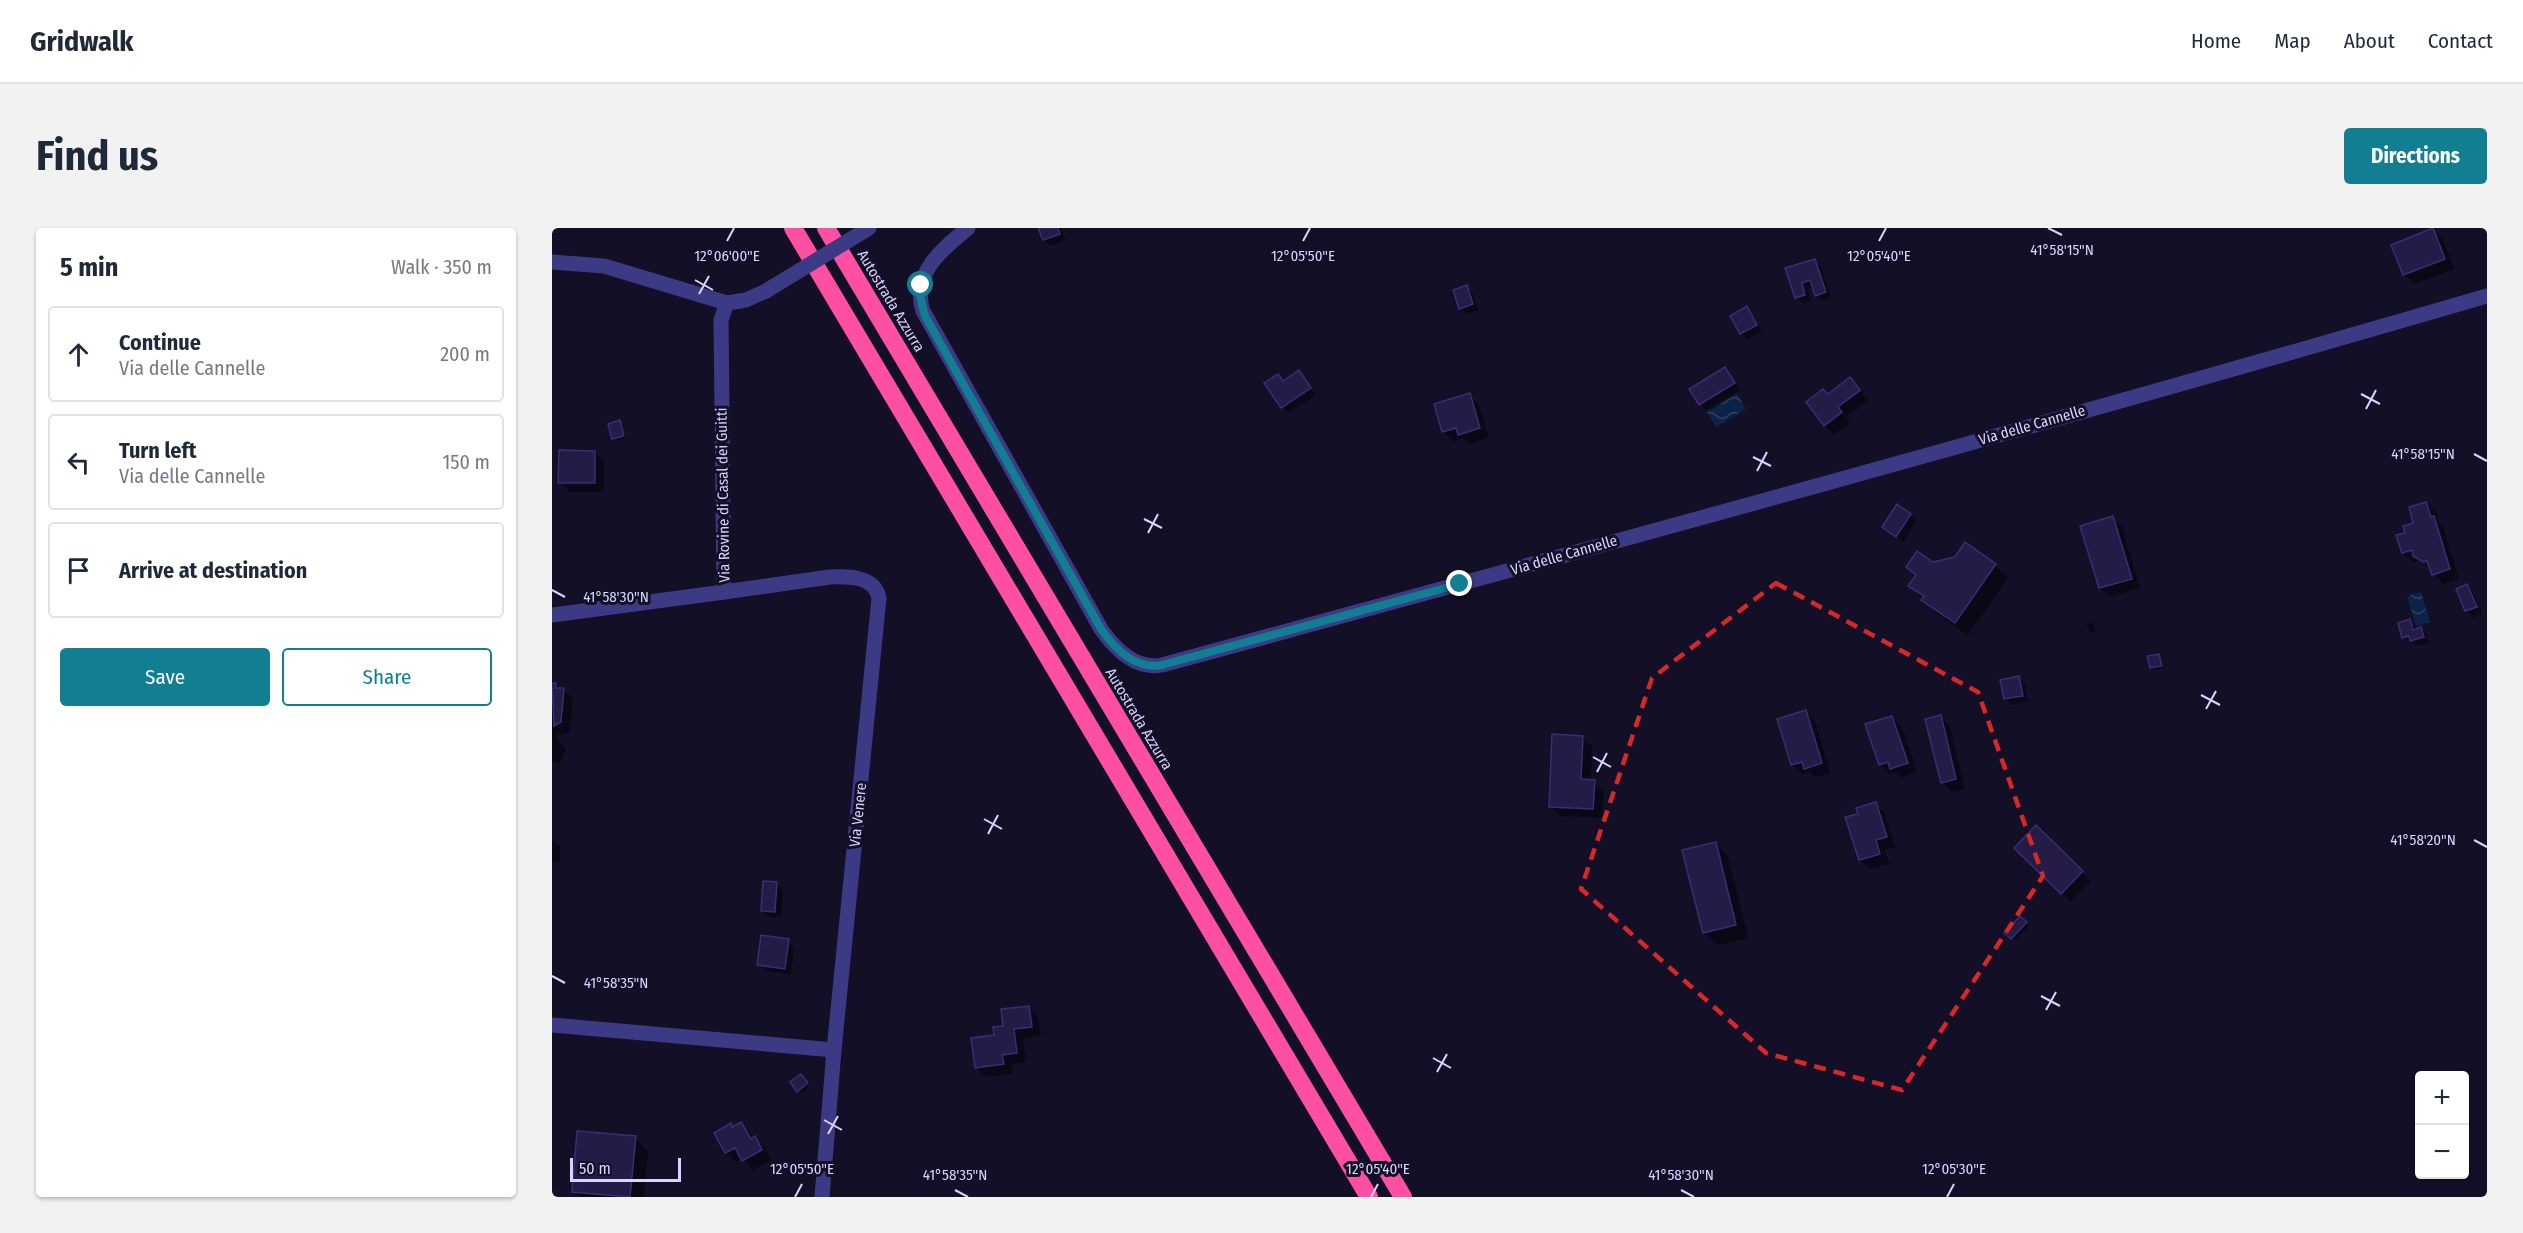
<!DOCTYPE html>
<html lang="en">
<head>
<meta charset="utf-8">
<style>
  body { margin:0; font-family:"Fira Sans Condensed",sans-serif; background:#f2f2f3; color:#1f2937 }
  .controls { position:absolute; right:18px; bottom:18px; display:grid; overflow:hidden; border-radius:6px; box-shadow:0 2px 4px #0004 }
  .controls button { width:54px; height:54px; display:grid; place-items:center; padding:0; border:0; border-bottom:2px solid #e0e1e3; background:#fff; color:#1f2937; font:30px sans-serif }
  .scale { position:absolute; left:18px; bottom:15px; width:111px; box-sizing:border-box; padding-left:6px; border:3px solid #d9d4ff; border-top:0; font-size:16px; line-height:21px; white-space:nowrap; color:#d9d4ff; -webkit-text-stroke:4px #130f26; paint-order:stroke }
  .stop { position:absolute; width:18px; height:18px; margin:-14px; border:4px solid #117e91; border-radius:50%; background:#fff }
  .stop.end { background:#117e91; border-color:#fff; box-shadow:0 2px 6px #0008 }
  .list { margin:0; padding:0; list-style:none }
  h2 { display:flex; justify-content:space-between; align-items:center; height:78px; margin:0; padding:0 24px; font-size:26px }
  h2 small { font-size:20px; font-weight:400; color:#747a83 }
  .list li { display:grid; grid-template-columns:39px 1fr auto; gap:18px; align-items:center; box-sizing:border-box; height:96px; margin:0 12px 12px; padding:0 12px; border:2px solid #e0e1e3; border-radius:6px }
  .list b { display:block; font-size:22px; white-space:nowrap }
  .list p { margin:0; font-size:20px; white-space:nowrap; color:#747a83 }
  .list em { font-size:20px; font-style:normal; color:#747a83 }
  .actions { display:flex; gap:12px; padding:18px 24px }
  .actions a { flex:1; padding:14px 0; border:2px solid #117e91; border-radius:6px; text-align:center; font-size:21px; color:#117e91 }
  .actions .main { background:#117e91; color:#fff }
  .icon { flex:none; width:33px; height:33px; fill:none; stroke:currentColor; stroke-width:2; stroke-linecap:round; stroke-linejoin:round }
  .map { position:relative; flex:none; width:1935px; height:969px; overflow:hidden; border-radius:6px }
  header { display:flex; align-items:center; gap:36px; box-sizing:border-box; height:84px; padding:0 30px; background:#fff; border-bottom:2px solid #e0e1e3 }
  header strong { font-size:28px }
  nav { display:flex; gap:33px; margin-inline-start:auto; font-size:21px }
  .intro { display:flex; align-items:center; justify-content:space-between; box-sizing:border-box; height:144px; padding:0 36px }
  h1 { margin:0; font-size:42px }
  .button { padding:15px 27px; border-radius:6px; background:#117e91; color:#fff; font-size:21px; font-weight:700 }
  main { display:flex; gap:36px; padding:0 36px }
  aside { flex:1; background:#fff; border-radius:6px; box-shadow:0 2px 4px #0004 }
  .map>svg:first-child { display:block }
  .water { fill:url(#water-waves) }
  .shadow { fill:#0007 }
  .building { fill:#241b47; stroke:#3b2d73; stroke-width:1.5 }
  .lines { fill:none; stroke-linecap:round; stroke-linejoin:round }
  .street { stroke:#3d3a85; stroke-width:15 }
  .highway { stroke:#ff4fa3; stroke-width:18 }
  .street-bridge { stroke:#3d3a85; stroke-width:15 }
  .route { stroke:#117e91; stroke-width:8 }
  .marked { fill:none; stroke:#d62828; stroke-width:4.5; stroke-dasharray:12 8; stroke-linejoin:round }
  .ticks { fill:none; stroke:#d9d4ff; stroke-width:2 }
  .labels { text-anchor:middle; stroke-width:6; stroke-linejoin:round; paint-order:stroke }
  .street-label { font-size:15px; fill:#d9d4ff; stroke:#130f26 }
  .ticks-label { font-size:15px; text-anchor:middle; fill:#d9d4ff; stroke:#130f26; stroke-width:6; stroke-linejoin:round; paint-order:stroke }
</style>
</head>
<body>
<header>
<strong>Gridwalk</strong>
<nav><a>Home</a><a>Map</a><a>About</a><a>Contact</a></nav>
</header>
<div class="intro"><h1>Find us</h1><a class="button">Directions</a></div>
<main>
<aside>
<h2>5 min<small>Walk · 350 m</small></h2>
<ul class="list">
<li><svg class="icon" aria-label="ahead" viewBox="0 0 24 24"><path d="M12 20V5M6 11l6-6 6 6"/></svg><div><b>Continue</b><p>Via delle Cannelle</p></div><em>200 m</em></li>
<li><svg class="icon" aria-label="left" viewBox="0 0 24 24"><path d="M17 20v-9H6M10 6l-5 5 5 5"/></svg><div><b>Turn left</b><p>Via delle Cannelle</p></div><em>150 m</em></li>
<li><svg class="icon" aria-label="arrive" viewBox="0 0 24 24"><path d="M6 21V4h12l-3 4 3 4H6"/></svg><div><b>Arrive at destination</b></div></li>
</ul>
<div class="actions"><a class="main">Save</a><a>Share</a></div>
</aside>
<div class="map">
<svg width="1935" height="969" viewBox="0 0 1935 969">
  <defs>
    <pattern id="water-waves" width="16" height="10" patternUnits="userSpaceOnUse" patternTransform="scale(1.5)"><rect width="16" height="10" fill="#0c2248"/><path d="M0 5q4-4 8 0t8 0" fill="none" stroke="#2f4163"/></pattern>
  </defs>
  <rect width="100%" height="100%" fill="#130f26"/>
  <g class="water">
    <polygon points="1185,166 1194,181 1164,199 1155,184"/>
    <polygon points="1869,364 1878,394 1864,398 1855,368"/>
  </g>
  <g class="shadow">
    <polygon points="488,0 509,0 513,12 498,18 492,12"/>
    <polygon points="1881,2 1891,12 1902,41 1862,56 1852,46"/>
    <polygon points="1262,32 1269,38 1279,70 1270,73 1264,67 1261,59 1255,61 1259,73 1251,75 1245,69 1235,41"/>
    <polygon points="914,59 920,65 926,82 915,86 909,80"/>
    <polygon points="1195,80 1210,103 1196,111 1189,105"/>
    <polygon points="1173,141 1188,162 1154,182 1148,176"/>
    <polygon points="747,144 764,167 736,185 715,156 732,154"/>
    <polygon points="1298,151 1316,172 1294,189 1298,195 1282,207 1273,197 1276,168"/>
    <polygon points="917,167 927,177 937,209 917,216 911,210 901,213 891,203"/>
    <polygon points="67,194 74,210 64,212 62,210"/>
    <polygon points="43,224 52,234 52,264 18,264 8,254"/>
    <polygon points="1874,275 1884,285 1886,294 1891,299 1907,351 1891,356 1880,341 1868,332 1861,334 1851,325 1855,306"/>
    <polygon points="1358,287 1364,293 1351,314 1332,299"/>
    <polygon points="1560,290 1570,299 1588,360 1558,369 1548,360 1530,299"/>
    <polygon points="1413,316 1443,337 1456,350 1416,407 1384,385 1371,372 1358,358 1365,348 1356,339 1403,331"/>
    <polygon points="1915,358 1921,364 1926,377 1915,381 1915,383 1906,362"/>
    <polygon points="1927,379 1930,385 1921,389 1916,384"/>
    <polygon points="1858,393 1865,402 1869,401 1875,407 1877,415 1866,418 1862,414 1858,415 1852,409"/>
    <polygon points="1540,395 1544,403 1538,404 1535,396"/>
    <polygon points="1607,428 1612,440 1602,442 1599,440"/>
    <polygon points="1467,450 1473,456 1476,474 1459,477 1453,471"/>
    <polygon points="0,456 11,462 21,471 18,503 12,507 5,506 5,512 14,521 7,536 0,533"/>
    <polygon points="1253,484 1263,493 1278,545 1263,549 1257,544 1250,546 1240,537"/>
    <polygon points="1388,488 1398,498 1413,561 1400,564 1390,554"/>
    <polygon points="1340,489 1350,499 1365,544 1349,549 1344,544 1338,546 1328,536"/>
    <polygon points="1031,509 1040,519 1039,553 1052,563 1050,590 1008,588 998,578"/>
    <polygon points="1323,576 1333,585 1343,619 1333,622 1337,636 1318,641 1308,632 1308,587"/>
    <polygon points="1484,599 1539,653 1519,674 1464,620"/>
    <polygon points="0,612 8,618 8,633 0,633"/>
    <polygon points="1163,615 1176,628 1196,710 1165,717 1152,704"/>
    <polygon points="224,656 231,662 229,689 217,689 210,682"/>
    <polygon points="1469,690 1477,698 1463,712 1455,705"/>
    <polygon points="236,713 242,719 239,746 213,743 207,736"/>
    <polygon points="477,779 486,789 489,808 471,810 474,834 459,836 461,845 434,849 424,839 443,808"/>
    <polygon points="251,850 257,859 249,865 246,863"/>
    <polygon points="189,896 212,920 219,932 201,942 190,931 184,934 174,924 164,905 178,897 181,900"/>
    <polygon points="83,910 96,923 92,969 28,969 22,963"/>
  </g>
  <g class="building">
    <polygon points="486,0 506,0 508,6 491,12"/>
    <polygon points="1881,0 1893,31 1851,47 1839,17"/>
    <polygon points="1263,31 1274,64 1263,68 1258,52 1250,55 1253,67 1243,70 1233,40"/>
    <polygon points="915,57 921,76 907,81 901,62"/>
    <polygon points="1195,78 1205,97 1188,106 1178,88"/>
    <polygon points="1173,139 1183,155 1147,177 1137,161"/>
    <polygon points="747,142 759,160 729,180 712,155 726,146 731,153"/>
    <polygon points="1298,149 1308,162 1286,179 1290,184 1272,198 1254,174 1271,161 1276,166"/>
    <polygon points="918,165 928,200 906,207 904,200 890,204 882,176"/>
    <polygon points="68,192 72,208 60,211 56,196"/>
    <polygon points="7,222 43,223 43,255 6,255"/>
    <polygon points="1874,274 1879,289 1882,288 1898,341 1880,347 1875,333 1871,334 1861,328 1860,322 1850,325 1844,307 1853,305 1851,298 1861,295 1857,279"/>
    <polygon points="1345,276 1359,286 1344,309 1330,299"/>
    <polygon points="1561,288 1580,351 1547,360 1528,298"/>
    <polygon points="1413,314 1444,336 1403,395 1369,372 1372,368 1356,358 1364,347 1354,339 1365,323 1381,334 1403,329"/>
    <polygon points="1915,356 1925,379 1913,383 1904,361"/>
    <polygon points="1858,391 1861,402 1869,399 1872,409 1858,413 1857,408 1850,410 1846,395"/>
    <polygon points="1607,426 1610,438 1598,440 1595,428"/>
    <polygon points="1467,448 1471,468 1452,471 1448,452"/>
    <polygon points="0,455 4,455 3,460 12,460 9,494 2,498"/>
    <polygon points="1254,482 1270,535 1252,541 1250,534 1239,537 1225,491"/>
    <polygon points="1389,487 1404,551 1389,555 1373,491"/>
    <polygon points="1340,488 1356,535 1338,541 1336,534 1327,537 1313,496"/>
    <polygon points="1000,506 1031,508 1029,551 1043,552 1041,581 997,579"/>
    <polygon points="1324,574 1335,609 1324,612 1328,626 1307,632 1293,589 1306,586 1304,580"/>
    <polygon points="1484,597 1531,643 1509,666 1462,620"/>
    <polygon points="1164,614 1184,697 1151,705 1130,622"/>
    <polygon points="211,653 225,654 223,684 209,683"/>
    <polygon points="1468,688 1475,694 1459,711 1452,705"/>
    <polygon points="209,707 237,711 233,741 205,737"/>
    <polygon points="477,778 480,799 462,801 465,825 450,827 452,836 423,840 419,810 442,807 441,799 451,798 449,781"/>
    <polygon points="249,846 256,855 245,864 238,854"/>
    <polygon points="189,894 199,911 203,908 210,922 190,933 183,920 173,925 162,905 179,895 180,899"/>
    <polygon points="25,903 84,908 78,969 20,964"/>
  </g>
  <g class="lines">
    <g class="street">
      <path d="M 416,0 C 390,21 359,46 371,83 L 549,401 C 563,421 583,442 610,437 C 1052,317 1495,196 1935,68"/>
      <polyline points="0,34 52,38 175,75"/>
      <path d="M 172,364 L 278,349 C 296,348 323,348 327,370 L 282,822 L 270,969"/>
      <polyline points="0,387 172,364 169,92 175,75 194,72 214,63"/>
      <polyline points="0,797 282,822"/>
    </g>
    <g class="highway">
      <polyline points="241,0 817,969"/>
      <polyline points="274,0 851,969"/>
    </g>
    <polyline class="street-bridge" points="214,63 317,0"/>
  </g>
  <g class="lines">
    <path class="route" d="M 369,57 L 368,68 L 373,88 L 549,401 C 563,421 583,442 610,437 L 908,356"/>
  </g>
  <path class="marked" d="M 1224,355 L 1426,464 L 1491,648 L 1350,862 L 1214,825 L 1029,661 L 1100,450 Z"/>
  <path class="ticks" d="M 1496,0 L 1510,7M 175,13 L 182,0M 751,13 L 758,0M 1327,13 L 1334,0M 143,52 L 161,62M 147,66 L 157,48M 1809,166 L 1828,176M 1814,181 L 1824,162M 1922,226 L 1935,233M 1201,229 L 1219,238M 1205,243 L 1215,224M 592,291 L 610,300M 596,305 L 606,286M 0,362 L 13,369M 1649,467 L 1668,477M 1654,481 L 1664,463M 1041,529 L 1059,539M 1045,544 L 1055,525M 432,591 L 450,601M 436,606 L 446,587M 1922,612 L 1935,619M 0,748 L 13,755M 1489,768 L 1508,778M 1494,782 L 1504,764M 881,830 L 899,840M 885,844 L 895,826M 272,892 L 290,902M 276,906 L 286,888M 403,962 L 416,969M 1129,962 L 1142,969M 243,969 L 250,956M 819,969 L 826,956M 1395,969 L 1402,956"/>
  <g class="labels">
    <g class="street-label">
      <text transform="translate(339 73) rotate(59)" y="5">Autostrada Azzurra</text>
      <text transform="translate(1480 197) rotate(-16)" y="5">Via delle Cannelle</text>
      <text transform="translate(171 267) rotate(-91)" y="5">Via Rovine di Casal dei Guitti</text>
      <text transform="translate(1012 327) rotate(-16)" y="5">Via delle Cannelle</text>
      <text transform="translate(587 491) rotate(59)" y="5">Autostrada Azzurra</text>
      <text transform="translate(306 587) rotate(-84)" y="5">Via Venere</text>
    </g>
  </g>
  <g class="ticks-label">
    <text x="1510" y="27">41°58'15"N</text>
    <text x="175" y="33">12°06'00"E</text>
    <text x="751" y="33">12°05'50"E</text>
    <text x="1327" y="33">12°05'40"E</text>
    <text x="1871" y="231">41°58'15"N</text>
    <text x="64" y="374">41°58'30"N</text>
    <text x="1871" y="617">41°58'20"N</text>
    <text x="64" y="760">41°58'35"N</text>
    <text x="250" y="946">12°05'50"E</text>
    <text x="826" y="946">12°05'40"E</text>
    <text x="1402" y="946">12°05'30"E</text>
    <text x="403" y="952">41°58'35"N</text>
    <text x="1129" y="952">41°58'30"N</text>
  </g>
</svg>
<div class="controls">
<button>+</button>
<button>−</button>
</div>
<div class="scale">50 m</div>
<div class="stop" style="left:369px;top:57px"></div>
<div class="stop end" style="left:908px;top:356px"></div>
</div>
</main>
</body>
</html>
